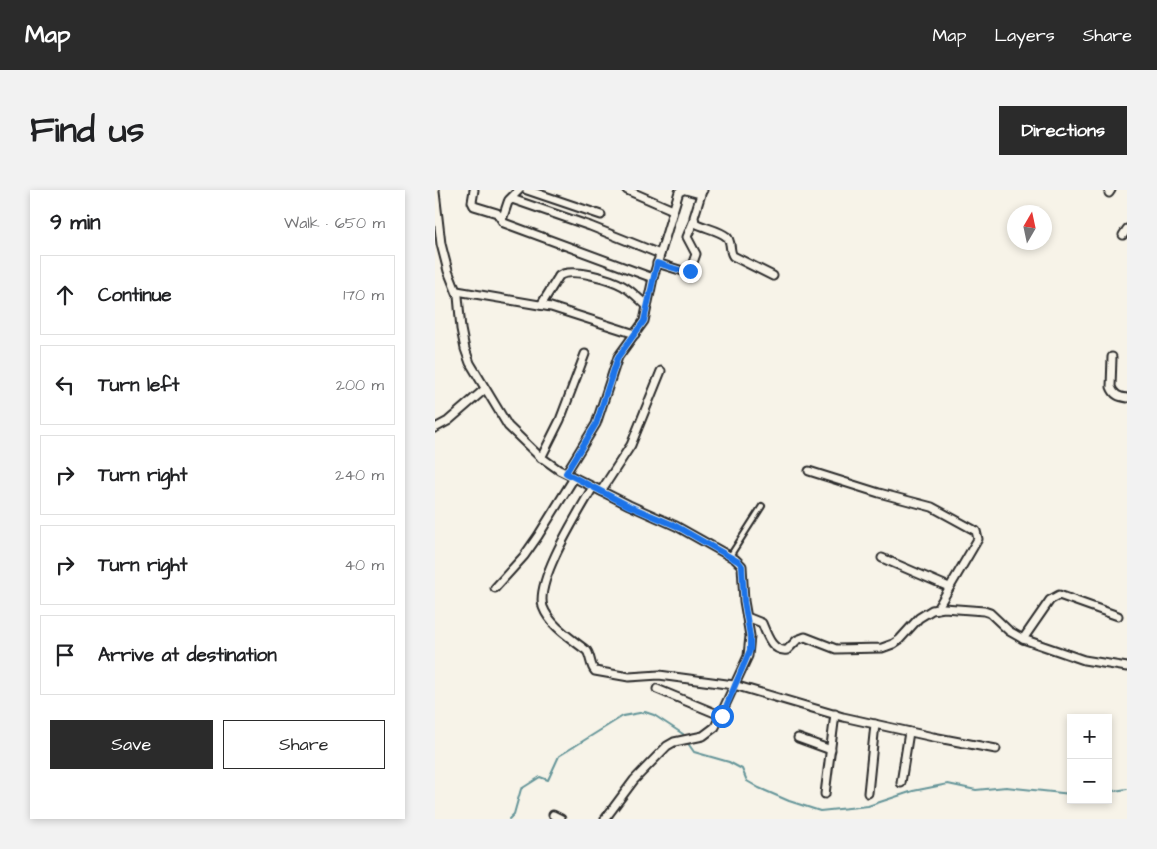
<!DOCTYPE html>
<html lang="en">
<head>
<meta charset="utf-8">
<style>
  body { margin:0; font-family:"Architects Daughter",sans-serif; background:#f2f2f2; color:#202124 }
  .controls { position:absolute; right:15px; bottom:15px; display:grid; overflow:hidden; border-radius:0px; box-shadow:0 2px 8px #0003 }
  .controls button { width:45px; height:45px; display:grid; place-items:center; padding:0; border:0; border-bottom:1px solid #e0e0e0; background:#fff; color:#202124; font:25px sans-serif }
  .compass { position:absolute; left:572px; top:15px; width:45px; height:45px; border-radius:50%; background:#fff; box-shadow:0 2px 8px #0003; rotate:9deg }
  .stop { position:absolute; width:15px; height:15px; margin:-11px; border:4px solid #1a73e8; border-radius:50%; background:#fff }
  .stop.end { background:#1a73e8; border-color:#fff; box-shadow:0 1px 5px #0008 }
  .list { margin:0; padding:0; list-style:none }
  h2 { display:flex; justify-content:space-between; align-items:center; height:65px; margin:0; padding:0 20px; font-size:21px }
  h2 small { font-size:16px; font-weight:400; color:#757577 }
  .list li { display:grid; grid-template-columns:32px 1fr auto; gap:15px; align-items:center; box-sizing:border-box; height:80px; margin:0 10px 10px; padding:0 10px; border:1px solid #e0e0e0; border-radius:0px }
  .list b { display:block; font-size:19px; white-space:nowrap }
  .list em { font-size:16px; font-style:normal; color:#757577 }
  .actions { display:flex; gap:10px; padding:15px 20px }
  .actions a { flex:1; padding:11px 0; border:1px solid #2b2b2b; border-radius:0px; text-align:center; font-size:18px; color:#2b2b2b }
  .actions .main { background:#2b2b2b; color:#fff }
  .icon { flex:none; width:28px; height:28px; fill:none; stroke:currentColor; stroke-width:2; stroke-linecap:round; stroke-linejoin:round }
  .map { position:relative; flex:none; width:692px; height:629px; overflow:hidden; border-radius:0px }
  header { display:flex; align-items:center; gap:30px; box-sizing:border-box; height:70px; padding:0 25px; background:#2b2b2b; color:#fff }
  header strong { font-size:24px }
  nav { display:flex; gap:28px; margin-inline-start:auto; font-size:18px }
  .intro { display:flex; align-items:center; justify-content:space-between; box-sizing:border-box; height:120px; padding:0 30px }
  h1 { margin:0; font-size:35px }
  .button { padding:12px 22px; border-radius:0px; background:#2b2b2b; color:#fff; font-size:18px; font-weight:700 }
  main { display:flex; gap:30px; padding:0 30px }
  aside { flex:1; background:#fff; border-radius:0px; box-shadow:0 2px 8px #0003 }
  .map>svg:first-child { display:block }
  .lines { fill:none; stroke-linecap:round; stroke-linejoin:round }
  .stream { stroke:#659599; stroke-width:2 }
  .lane-casing { stroke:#2b2b2b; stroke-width:8 }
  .street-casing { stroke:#2b2b2b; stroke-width:11 }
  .lane { stroke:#f7f3e8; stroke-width:4 }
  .street { stroke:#f7f3e8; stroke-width:7 }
  .route { stroke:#1a73e8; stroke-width:6 }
</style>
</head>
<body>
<header>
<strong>Map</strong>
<nav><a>Map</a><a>Layers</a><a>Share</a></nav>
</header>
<div class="intro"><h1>Find us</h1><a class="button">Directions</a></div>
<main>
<aside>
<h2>9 min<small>Walk · 650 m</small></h2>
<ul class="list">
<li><svg class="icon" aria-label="ahead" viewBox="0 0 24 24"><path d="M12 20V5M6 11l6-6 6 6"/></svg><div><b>Continue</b></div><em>170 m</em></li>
<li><svg class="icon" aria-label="left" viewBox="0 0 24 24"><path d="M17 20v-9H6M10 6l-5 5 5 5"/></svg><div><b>Turn left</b></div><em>200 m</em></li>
<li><svg class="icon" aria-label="right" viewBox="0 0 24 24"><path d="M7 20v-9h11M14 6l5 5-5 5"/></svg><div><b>Turn right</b></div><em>240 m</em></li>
<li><svg class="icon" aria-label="right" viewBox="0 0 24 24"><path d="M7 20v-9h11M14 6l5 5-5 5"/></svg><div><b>Turn right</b></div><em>40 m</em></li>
<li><svg class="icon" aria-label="arrive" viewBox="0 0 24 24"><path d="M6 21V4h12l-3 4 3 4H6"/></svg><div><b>Arrive at destination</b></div></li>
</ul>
<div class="actions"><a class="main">Save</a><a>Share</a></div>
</aside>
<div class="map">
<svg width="692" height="629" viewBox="0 0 692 629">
  <rect width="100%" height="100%" fill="#f7f3e8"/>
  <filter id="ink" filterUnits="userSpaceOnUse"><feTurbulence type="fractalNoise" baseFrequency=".02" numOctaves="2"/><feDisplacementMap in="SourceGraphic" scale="10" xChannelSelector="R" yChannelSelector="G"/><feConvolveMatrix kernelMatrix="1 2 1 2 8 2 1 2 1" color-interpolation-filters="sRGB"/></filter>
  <g filter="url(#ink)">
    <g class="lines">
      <g class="stream">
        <polyline points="252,552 259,562 294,572 307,579 312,591 324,598 354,611 385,621 433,616 478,601 513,594 541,600 571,597 636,604"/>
        <polyline points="673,602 692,599"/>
        <polyline points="74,629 79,624 86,599 105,587 113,590 124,566 188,526 210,522 219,525 248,544 249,547"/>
      </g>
      <g class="lane-casing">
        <polyline id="lane" points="295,366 327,316"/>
      </g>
      <g class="street-casing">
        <g id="street">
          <polyline points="39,0 37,12 39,16 62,23 69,33 218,88"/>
          <polyline points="92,0 166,25"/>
          <polyline points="192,0 238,20"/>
          <polyline points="251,0 262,3 268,0"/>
          <path d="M 267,1 L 259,27 L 260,33 C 269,38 284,40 292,47 C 297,52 294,61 298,66 L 338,86"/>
          <polyline points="0,2 6,54 13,81 23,106 26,139 30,159 35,173 73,236 103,265 124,280 194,315 241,336 300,369 307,376 309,411 315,446 313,466 280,537 268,546 239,552 232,556 199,590 170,629"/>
          <polyline points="674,3 676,0"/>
          <polyline points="74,10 84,0"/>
          <polyline points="67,30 73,12 77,9 155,36 225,64"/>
          <polyline points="688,45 692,39"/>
          <polyline points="222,73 251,82 255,81 261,64 252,47 259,30"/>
          <polyline points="22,101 116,117 200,144"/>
          <path d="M 106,115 L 124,86 C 136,77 176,89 188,96 C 197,101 204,109 212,116"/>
          <path d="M 677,167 L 676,197 C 679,205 684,207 692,208"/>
          <polyline points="0,238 13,231 50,199"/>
          <polyline points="106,268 125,230 150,164"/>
          <polyline points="374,281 444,303 497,317 541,341 543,349 502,419"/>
          <polyline points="131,283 161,234 183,167 209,131 218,88 243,5 244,2 248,0"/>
          <path d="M 158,297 C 144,322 100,390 108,417 C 115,436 137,449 152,461 C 156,467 155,476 160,481 L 194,487 L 224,485 L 299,495 L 408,527 L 498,547 L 561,559"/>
          <polyline points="166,301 196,255 226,181"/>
          <polyline points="447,368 514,397"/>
          <polyline points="60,398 89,366 103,346 139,288"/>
          <path d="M 312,427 L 327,433 C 332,445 337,462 352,460 L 362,450 L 370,447 L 401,459 L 447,458 L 458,454 L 464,450 L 484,428 L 497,420 L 509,418 L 549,421 L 555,423 L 574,441 L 588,449 L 649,470 L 692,477"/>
          <polyline points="588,449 615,410 624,405 683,426"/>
          <polyline points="222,499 287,526"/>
          <polyline points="363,548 396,560"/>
          <polyline points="466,593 474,542"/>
          <polyline points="433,603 440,534"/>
          <polyline points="390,604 400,524"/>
          <polyline points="118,625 126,629"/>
        </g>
      </g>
      <use href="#lane" class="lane"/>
      <use href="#street" class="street"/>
    </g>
  </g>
  <g class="lines" filter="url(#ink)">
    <polyline class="route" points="255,81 251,82 222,73 209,131 183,167 161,234 131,283 194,316 241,336 304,372 307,376 309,411 315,446 315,460 287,526"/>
  </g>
</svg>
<div class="controls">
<button>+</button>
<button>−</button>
</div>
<svg class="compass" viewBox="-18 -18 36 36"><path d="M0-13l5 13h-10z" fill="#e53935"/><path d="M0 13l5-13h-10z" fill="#757577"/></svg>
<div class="stop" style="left:287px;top:526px"></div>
<div class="stop end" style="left:255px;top:81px"></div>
</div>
</main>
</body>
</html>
